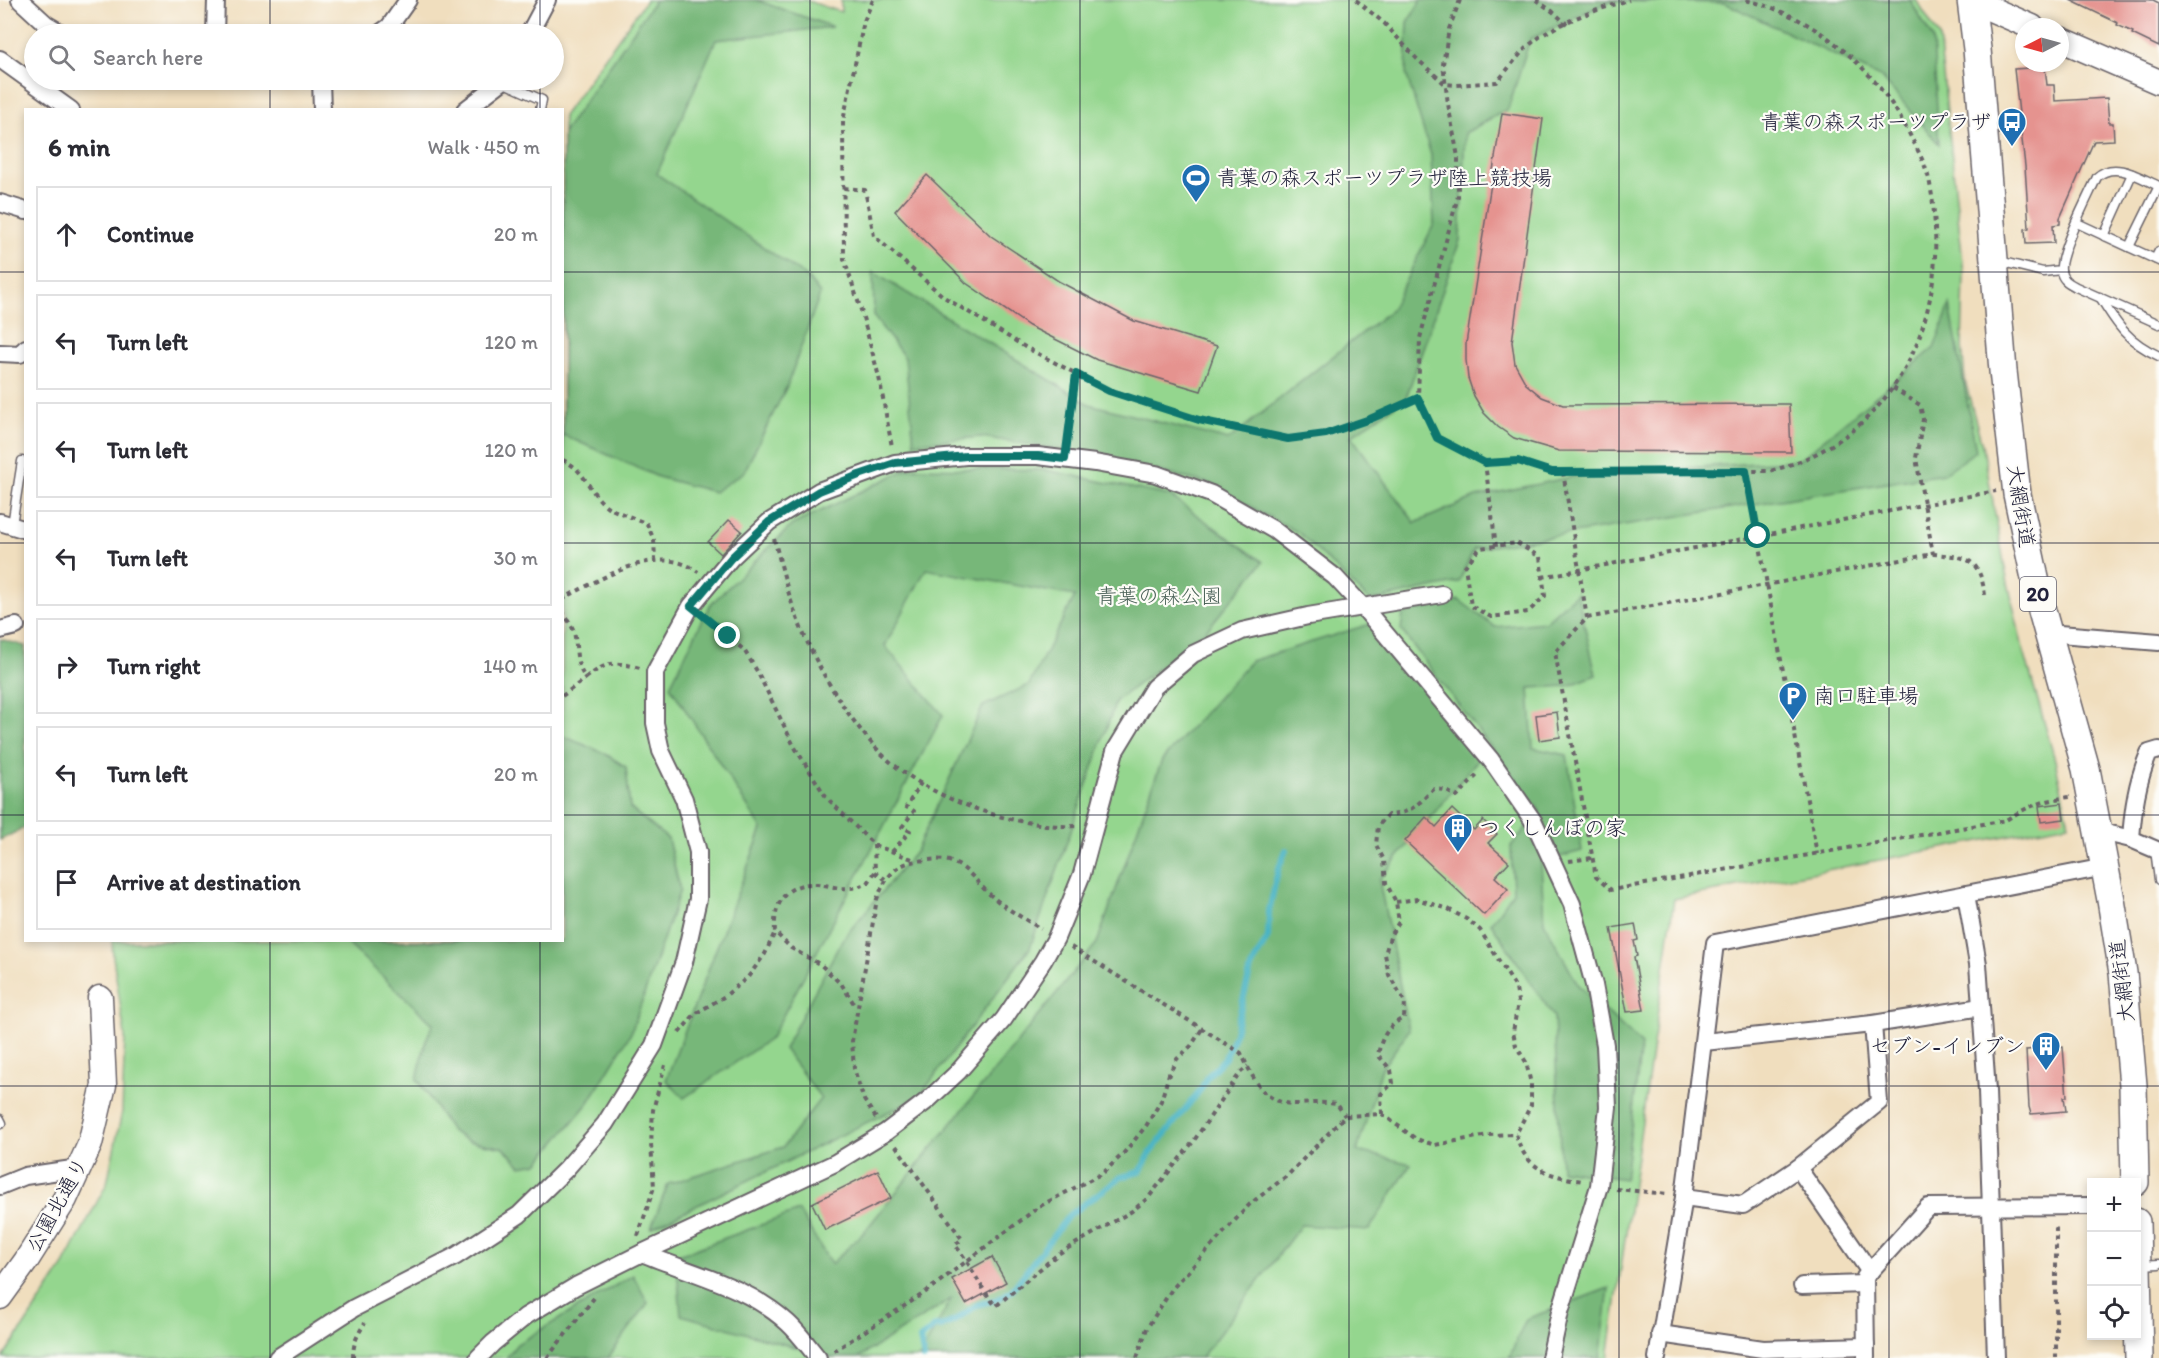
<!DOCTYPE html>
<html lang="en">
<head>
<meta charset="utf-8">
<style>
  body { margin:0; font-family:Itim,"Klee One",sans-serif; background:#f2f2f3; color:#2b2b33 }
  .controls { position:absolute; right:18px; bottom:18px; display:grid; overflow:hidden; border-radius:0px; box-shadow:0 3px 9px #0003 }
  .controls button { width:54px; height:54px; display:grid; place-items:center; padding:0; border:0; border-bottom:2px solid #e1e1e2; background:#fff; color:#2b2b33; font:30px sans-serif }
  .compass { position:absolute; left:2015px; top:18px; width:54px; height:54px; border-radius:50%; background:#fff; box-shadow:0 3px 9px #0003; rotate:264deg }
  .stop { position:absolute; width:18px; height:18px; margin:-14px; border:4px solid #0f766e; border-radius:50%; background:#fff }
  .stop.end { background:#0f766e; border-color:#fff; box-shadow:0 2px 6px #0008 }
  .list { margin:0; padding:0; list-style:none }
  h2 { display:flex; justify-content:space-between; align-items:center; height:78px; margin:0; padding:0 24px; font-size:26px }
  h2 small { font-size:20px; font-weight:400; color:#7c7c81 }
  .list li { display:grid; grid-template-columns:39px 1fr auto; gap:18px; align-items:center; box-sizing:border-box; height:96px; margin:0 12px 12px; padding:0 12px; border:2px solid #e1e1e2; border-radius:0px }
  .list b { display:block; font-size:22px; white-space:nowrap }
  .list em { font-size:20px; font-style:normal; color:#7c7c81 }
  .icon { flex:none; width:33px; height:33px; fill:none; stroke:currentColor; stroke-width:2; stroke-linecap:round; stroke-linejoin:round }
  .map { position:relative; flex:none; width:2159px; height:1358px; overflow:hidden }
  .search { position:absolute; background:#fff; box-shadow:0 3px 9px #0003; left:24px; top:24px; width:540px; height:66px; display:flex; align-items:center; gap:15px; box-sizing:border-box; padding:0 21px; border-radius:33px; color:#7c7c81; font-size:22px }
  .panel { position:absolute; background:#fff; box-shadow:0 3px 9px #0003; left:24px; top:108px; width:540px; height:834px; border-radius:0px }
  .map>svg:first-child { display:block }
  .green { fill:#94d68e; stroke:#5b7c64; stroke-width:1.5 }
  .forest { fill:#77b779; stroke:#4c6c5a; stroke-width:1.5 }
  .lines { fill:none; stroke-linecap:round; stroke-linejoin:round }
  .stream { stroke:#48b4c4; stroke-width:6 }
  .building { fill:#e5938f }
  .lane-casing { stroke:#6a6469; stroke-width:11 }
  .street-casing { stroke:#6a6469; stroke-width:20 }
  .secondary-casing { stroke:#6a6469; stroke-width:27 }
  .primary-casing { stroke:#6a6469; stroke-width:30 }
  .path { stroke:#6a6469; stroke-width:4; stroke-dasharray:4.5 4.5; stroke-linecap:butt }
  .lane { stroke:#fff; stroke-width:8 }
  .street { stroke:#fff; stroke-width:16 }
  .secondary { stroke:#fff; stroke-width:24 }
  .primary { stroke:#fff; stroke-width:27 }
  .route { stroke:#0f766e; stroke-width:8 }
  .grid { fill:none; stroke:#22223b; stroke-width:1.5; stroke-opacity:0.55 }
  .labels { text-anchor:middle; stroke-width:4.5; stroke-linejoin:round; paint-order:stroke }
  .shield { fill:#fdfcf7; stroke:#646373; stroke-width:1.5 }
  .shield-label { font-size:20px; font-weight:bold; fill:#22223b }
  .poi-label { font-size:21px; fill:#22223b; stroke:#fdfcf7; text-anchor:start }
  .street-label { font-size:21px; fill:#22223b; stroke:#fdfcf7 }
  .park-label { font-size:21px; fill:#4a6158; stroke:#fdfcf7 }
</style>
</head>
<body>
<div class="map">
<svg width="2159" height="1358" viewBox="0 0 2159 1358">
  <rect width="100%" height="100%" fill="#fdfcf7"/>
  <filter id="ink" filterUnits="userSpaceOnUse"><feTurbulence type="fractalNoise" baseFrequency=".0167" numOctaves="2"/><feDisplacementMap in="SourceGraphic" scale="12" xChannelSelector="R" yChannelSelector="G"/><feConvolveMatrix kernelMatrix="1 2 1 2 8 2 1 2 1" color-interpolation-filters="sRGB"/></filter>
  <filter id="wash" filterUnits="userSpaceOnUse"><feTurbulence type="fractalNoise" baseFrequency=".008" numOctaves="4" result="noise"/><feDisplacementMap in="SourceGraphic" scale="24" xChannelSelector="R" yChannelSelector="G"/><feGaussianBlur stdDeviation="1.35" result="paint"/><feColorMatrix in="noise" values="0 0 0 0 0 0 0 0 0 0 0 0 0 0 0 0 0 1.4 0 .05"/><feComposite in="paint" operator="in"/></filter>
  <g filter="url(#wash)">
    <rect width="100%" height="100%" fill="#f0debe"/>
    <polygon class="green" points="646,0 805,0 841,12 841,0 1916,0 1939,36 1964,273 1962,346 1965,381 1984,453 2006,574 2022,645 2055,760 2069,824 1674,899 1608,1358 3,1358 64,1265 107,1183 122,1112 125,1036 113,957 112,941 562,940 563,116"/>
    <g class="forest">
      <polygon points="655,0 756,0 833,27 716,40 657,174 807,277 820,294 787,386 744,472 714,492 658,477 563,435 563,133"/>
      <polygon points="1421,0 1910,0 1933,39 1939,144 1882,78 1725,3 1610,1 1530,39 1508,109 1465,133 1460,240 1406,398 1351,436 1415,523 1476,497 1581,475 1799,460 1934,348 1950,305 1976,451 1943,474 1474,549 1459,582 1370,601 1299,533 1207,483 1076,452 981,437 914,443 905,358 874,317 873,272 1089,404 1228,440 1391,310 1434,224 1431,155 1406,73 1408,22"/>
      <polygon points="909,468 1046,470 1170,496 1263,562 1205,632 1116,701 1030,948 919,1097 651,1228 668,1184 783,1147 821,1098 784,1049 842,940 916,851 983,706 1029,685 1075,596 926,569 885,646 943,715 771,1038 684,1098 666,1080 762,829 670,686 710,605 792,525"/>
      <polygon points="1577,593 1596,675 1568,686 1529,688 1533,748 1567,755 1582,851 1541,862 1544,922 1578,985 1641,1044 1625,1179 1561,1170 1554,1017 1491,923 1513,892 1511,846 1540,811 1401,630 1403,614 1459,600 1495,627 1545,622"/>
      <polygon points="1370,624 1480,757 1379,880 1409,1030 1382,1068 1357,1151 1411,1164 1369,1230 1301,1225 1201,1358 919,1358 951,1299 858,1358 833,1358 681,1315 676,1256 799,1211 831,1264 864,1232 1097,943 1162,760 1251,661"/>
      <polygon points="0,639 25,646 26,827 0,840"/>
      <polygon points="563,736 604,753 626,767 630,808 668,839 680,890 631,1033 589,1102 538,1163 521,1166 504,1148 468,1141 451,1131 417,1079 426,1040 433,1024 345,941 562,940"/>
      <polygon points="633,1275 648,1303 608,1358 506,1358 517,1344"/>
      <polygon points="1609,1288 1600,1358 1509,1358 1526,1319"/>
    </g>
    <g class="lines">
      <polyline class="stream" points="924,1358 920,1339 936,1326 941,1327 954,1321 977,1305 995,1300 1011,1291 1069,1215 1121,1177 1140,1172 1151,1152 1201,1089 1207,1077 1225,1058 1234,1036 1251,968 1268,937 1269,911 1278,870 1286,850"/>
    </g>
    <g id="blocks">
      <g class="building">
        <polygon points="2070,0 2153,0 2159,3 2159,47 2132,34 2133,32 2117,25 2118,23"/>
        <polygon points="2045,67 2047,85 2054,85 2055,101 2107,98 2109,123 2113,123 2114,140 2094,141 2060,218 2060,224 2053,225 2054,243 2026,244 2025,229 2029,228 2025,166 2014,69"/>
        <polygon points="1502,113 1543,119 1512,342 1515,364 1526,384 1542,397 1563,405 1789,404 1791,452 1559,451 1514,438 1498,427 1484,413 1474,396 1468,378 1466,360 1466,344"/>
        <polygon points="927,175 991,236 1060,282 1134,321 1217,346 1201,391 1097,360 1029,326 966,283 895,211"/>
        <polygon points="729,520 742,531 721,554 708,542"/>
        <polygon points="1557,712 1560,737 1539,740 1536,715"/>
        <polygon points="2062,803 2064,819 2041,822 2039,806"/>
        <polygon points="1452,809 1474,830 1483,820 1497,834 1488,843 1509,862 1495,877 1508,889 1484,915 1405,841 1426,817 1436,827"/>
        <polygon points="1635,924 1638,940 1634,941 1637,956 1634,957 1644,1010 1627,1012 1611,928"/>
        <polygon points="2063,1047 2067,1097 2064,1097 2066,1111 2031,1114 2029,1107 2026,1050"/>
        <polygon points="878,1170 891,1198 825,1230 812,1203"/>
        <polygon points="992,1257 1006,1282 966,1304 952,1279"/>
      </g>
    </g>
  </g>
  <g filter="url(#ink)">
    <use href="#blocks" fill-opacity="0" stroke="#6a6469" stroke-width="1.5"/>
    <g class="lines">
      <g class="lane-casing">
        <g id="lane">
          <polyline points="502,82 542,100 540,110"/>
          <path d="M 2159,186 C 2140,178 2115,160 2097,177 C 2089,195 2058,254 2061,271 C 2062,280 2069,283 2076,287 L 2159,324"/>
          <polyline points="2077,223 2159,261"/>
          <polyline points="2104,236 2132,174"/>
          <polyline points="2129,247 2159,186"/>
          <polyline points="2155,259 2159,251"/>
          <polyline points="1999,261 2043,272 2061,270"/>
          <path d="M 2100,297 C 2117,325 2128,342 2159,356"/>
          <polyline points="12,525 22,461 26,462"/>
          <polyline points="2155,850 2159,880"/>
          <polyline points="0,1119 2,1123 0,1124"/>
          <polyline points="2141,1265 2159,1264"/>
        </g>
      </g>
      <g class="street-casing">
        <g id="street">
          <polyline points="20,0 46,24 63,34"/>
          <polyline points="215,34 216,0"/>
          <polyline points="379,34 389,27 408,0"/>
          <polyline points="529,34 547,0"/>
          <polyline points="0,59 71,110"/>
          <polyline points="321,80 322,110"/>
          <polyline points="465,110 504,80"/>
          <polyline points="0,203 26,211"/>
          <polyline points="0,353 20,354 26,348"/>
          <polyline points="0,522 26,530"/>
          <polyline points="0,630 16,626"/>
          <polyline points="2047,633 2159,642"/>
          <polyline points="2098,831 2131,839 2159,851"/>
          <path d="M 2131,839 C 2133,809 2137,782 2149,753 L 2159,750"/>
          <polyline points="1966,894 1978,964 1987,1091 1996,1358"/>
          <polyline points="1704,1042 1873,1024 1981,1007"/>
          <polyline points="1798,1168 1870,1272"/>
          <polyline points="0,1186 25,1176 79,1168"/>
          <polyline points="1684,1197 1743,1205 1798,1168 1879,1102 1873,1024"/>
          <path d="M 642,1253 C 692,1274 746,1285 788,1323 C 799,1333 808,1346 818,1358"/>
          <polyline points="1802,1286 1865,1284"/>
          <polyline points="1660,1334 1763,1349 1866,1346"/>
          <polyline points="277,1358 354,1308 456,1256 519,1215 566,1169 605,1124 654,1045 684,962 698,899 698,852 684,799 661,751 655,723 655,672 691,606 731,558 769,522 819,491 895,463 966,456 1038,456 1095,463 1156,474 1211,494 1274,530 1335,577 1363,607 1491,760 1534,822 1572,904 1594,985 1605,1045 1608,1107 1599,1186 1560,1312 1550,1358"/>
          <polyline points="478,1358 493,1343 526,1316 576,1286 642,1253 835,1163 886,1132 928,1100 958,1072 1004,1019 1043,961 1056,938 1082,874 1115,751 1154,687 1193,654 1242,631 1308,616 1442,594"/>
          <polyline points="1657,1358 1684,1197 1715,943 2105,867"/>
          <polyline points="1866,1358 1865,1277 1928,1207 2092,1206"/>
        </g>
      </g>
      <g class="secondary-casing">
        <g id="secondary">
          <polyline points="1970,0 2032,27"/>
          <polyline points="2060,39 2159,82"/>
          <polyline points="0,1297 26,1261 65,1199 90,1144 104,1085 100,998"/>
        </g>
      </g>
      <g class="primary-casing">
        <g id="primary">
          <polyline points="1971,0 1977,49 2003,371 2017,494 2042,611 2086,769 2111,900 2123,973 2133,1085 2135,1182"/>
          <polyline points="2136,1222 2139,1358"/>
        </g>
      </g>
      <g class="path">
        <polyline points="873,0 864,21 843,121 844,259 861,310 879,377 892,447"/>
        <path d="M 1356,0 L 1384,23 L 1417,59 L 1445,84 L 1457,85 L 1497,82 C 1506,71 1515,60 1524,50 C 1551,23 1594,11 1629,0"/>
        <polyline points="1460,0 1449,29 1443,64 1448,104 1458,157 1458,196 1420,338 1418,398 1437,438 1485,463 1496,546"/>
        <polyline points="1536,0 1552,11 1567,24"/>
        <polyline points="844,188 865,190 874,236 944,297 1025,347 1109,391 1199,420 1288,439 1326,434 1370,419 1418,398"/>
        <polyline points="1893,388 1920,405 1923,419 1916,458 1933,554"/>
        <polyline points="1067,445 1076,374"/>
        <path d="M 562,460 C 585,468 589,494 608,507 C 618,513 635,518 647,524 L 654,540 L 655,559"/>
        <path d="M 1485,463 L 1518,461 L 1552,472 L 1770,471 C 1902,436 1953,311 1930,184 C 1927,168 1919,152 1911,137 C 1879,72 1818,16 1745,0"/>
        <polyline points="1746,471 1817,854"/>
        <polyline points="1563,472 1587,618"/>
        <path d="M 774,539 C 782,567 788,596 799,623 C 817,667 843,711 875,747 C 920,797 1013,829 1078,826"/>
        <polygon points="1517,543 1540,557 1545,596 1528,612 1491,617 1471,606 1465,566 1480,548"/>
        <polyline points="1542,577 1996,491"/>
        <path d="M 1985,595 C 1979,557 1968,557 1933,554 L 1587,618 L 1555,652 L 1596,877 L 1611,890 L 2006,820 C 2028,806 2044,800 2070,797"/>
        <path d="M 562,599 C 600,580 659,541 698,572"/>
        <path d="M 562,611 C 566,617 572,625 574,632 C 578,649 574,664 586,678 C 608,661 613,661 640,668"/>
        <path d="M 704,617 L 744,650 L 757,671 L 794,746 L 826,797 L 874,845 L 875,872 L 868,883 C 862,885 856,888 850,888 C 838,889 828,885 817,884 C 786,882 773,903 775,932 L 791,948 L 821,965 L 842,985 L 856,1007"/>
        <polyline points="562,696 586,678"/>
        <polyline points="874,845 915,860"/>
        <polyline points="892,852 910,831 902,827 914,811 906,807 921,783"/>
        <polyline points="1569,861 1592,858"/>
        <polyline points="875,872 885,879"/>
        <path d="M 1396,902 L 1417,899 L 1448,909 L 1468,920 L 1480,930 L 1516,988 L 1518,1002 L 1513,1032 L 1516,1046 L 1526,1062 L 1531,1084 L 1531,1105 L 1516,1134 C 1525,1170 1550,1176 1583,1181"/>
        <path d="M 1071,947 L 1241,1053 C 1255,1081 1263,1105 1299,1104 C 1313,1103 1324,1102 1337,1104 L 1345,1116"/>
        <polyline points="679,1033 695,1014 725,996 748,977 765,954 775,932"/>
        <path d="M 1382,1114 L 1381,1094 L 1393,1083 L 1391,1070 L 1378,1055 C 1381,1038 1388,1025 1404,1018 L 1405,1002 L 1389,975 L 1385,954 L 1391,934 L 1399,922 L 1396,902 L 1386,883 L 1384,860 L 1376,845 L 1378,826 L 1388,815 C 1413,813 1416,805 1434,789 L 1445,790 L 1457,797 L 1480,772"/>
        <path d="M 876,1118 L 864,1100 L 854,1069 L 852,1041 L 877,899 C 888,872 898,861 928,860 C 937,859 947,859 956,864 C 971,871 981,888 994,898 C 1008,910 1025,919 1041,929"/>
        <path d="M 896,1146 L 962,1239 L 955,1245 C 971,1264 979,1287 996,1306 L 1058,1254 L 1132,1211 L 1148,1198 L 1193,1142 L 1240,1073 L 1248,1066"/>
        <polyline points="1616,1189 1668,1194"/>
        <polyline points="638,1236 654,1187 651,1144 653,1110 665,1065"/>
        <polyline points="834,1351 923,1294 1040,1206 1103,1173 1123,1154 1146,1126 1161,1101 1169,1074 1177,1059 1191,1046 1202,1029"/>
        <path d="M 353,1358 C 353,1343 357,1335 365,1323"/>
        <polyline points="547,1358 594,1298"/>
        <polyline points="1137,1358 1147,1328 1172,1289 1250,1204 1288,1175 1345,1116 1382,1114 1416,1139 1435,1145 1488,1135 1516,1134"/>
        <polyline points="2056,1358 2056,1224"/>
      </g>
      <use href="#lane" class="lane"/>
      <use href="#street" class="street"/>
      <use href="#secondary" class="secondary"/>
      <use href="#primary" class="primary"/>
    </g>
  </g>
  <g class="lines" filter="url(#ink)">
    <polyline class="route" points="728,636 691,606 731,558 769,522 819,491 859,475 895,463 966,456 1038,456 1065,459 1076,374 1109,391 1199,420 1288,439 1326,434 1370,419 1418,398 1437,438 1485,463 1518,461 1552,472 1746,471 1758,536"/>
  </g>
  <path class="grid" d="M 270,0 L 270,34M 540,0 L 540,34M 810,0 L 810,1358M 1080,0 L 1080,1358M 1349,0 L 1349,1358M 1619,0 L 1619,1358M 1889,0 L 1889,1358M 270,80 L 270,110M 540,80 L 540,110M 0,272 L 26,272M 562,272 L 2159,272M 0,543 L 26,543M 562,543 L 2159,543M 0,815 L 26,815M 562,815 L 2159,815M 270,940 L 270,1358M 540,940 L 540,1358M 0,1086 L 2159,1086"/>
  <defs>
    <g id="bus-pin" transform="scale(1.5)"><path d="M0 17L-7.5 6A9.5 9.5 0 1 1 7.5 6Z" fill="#1f6fb2" stroke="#fdfcf7"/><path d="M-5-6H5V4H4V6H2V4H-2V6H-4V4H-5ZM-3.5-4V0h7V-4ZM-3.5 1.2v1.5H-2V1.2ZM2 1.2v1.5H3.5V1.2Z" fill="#fff"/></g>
    <g id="stadium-pin" transform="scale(1.5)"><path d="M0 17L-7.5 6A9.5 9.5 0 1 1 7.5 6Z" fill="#1f6fb2" stroke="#fdfcf7"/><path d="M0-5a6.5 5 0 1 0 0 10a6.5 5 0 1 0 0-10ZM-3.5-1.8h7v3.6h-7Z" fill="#fff"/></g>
    <g id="parking-pin" transform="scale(1.5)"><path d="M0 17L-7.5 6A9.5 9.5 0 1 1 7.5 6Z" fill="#1f6fb2" stroke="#fdfcf7"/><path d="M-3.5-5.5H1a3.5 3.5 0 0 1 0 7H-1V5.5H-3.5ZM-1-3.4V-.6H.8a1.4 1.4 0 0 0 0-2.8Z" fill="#fff"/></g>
    <g id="building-pin" transform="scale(1.5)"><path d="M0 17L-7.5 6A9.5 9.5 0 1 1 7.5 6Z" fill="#1f6fb2" stroke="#fdfcf7"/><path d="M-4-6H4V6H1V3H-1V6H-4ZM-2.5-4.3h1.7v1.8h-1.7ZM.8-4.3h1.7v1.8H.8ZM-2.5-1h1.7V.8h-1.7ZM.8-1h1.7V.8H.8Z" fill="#fff"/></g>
  </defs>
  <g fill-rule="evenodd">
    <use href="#bus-pin" x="2012" y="122"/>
    <use href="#stadium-pin" x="1196" y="178"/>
    <use href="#parking-pin" x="1793" y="696"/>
    <use href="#building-pin" x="1458" y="828"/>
    <use href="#building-pin" x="2046" y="1046"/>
  </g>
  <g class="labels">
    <rect class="shield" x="2020" y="577" width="36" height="34" rx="4.5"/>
    <g class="shield-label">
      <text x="2038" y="601">20</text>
    </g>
    <g class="poi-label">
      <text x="1991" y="129" text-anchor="end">青葉の森スポーツプラザ</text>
      <text x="1217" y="185">青葉の森スポーツプラザ陸上競技場</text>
      <text x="1814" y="703">南口駐車場</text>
      <text x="1479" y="835">つくしんぼの家</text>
      <text x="2025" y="1053" text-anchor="end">セブン-イレブン</text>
    </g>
    <g class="street-label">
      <text transform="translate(2021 506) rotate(81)" y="7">大網街道</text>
      <text transform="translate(2122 981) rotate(-97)" y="7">大網街道</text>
      <text transform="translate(57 1205) rotate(-61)" y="7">公園北通り</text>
    </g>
    <g class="park-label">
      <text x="1159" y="603">青葉の森公園</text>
    </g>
  </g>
</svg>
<div class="controls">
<button>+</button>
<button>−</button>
<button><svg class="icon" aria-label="locate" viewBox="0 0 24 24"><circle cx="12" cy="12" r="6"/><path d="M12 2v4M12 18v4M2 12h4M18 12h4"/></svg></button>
</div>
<svg class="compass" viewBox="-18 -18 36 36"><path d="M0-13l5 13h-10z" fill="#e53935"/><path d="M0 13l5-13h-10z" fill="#7c7c81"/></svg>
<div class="stop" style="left:1758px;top:536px"></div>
<div class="stop end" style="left:728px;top:636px"></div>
<div class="search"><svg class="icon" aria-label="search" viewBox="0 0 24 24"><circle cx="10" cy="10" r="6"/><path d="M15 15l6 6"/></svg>Search here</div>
<section class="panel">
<h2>6 min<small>Walk · 450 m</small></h2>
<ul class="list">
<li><svg class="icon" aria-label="ahead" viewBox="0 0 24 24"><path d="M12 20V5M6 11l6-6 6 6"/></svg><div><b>Continue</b></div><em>20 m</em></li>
<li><svg class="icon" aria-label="left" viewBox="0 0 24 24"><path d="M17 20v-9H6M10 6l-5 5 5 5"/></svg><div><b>Turn left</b></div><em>120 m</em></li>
<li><svg class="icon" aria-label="left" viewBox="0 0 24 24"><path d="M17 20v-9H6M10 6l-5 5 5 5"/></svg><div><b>Turn left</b></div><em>120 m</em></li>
<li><svg class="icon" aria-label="left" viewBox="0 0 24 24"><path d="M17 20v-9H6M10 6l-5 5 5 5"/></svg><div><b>Turn left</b></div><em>30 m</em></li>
<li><svg class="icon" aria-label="right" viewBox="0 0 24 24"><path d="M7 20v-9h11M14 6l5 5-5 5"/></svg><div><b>Turn right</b></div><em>140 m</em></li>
<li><svg class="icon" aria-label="left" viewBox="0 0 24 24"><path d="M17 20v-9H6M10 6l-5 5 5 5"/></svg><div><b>Turn left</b></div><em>20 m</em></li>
<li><svg class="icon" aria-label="arrive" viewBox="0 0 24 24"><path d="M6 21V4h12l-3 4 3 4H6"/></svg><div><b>Arrive at destination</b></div></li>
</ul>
</section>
</div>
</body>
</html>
